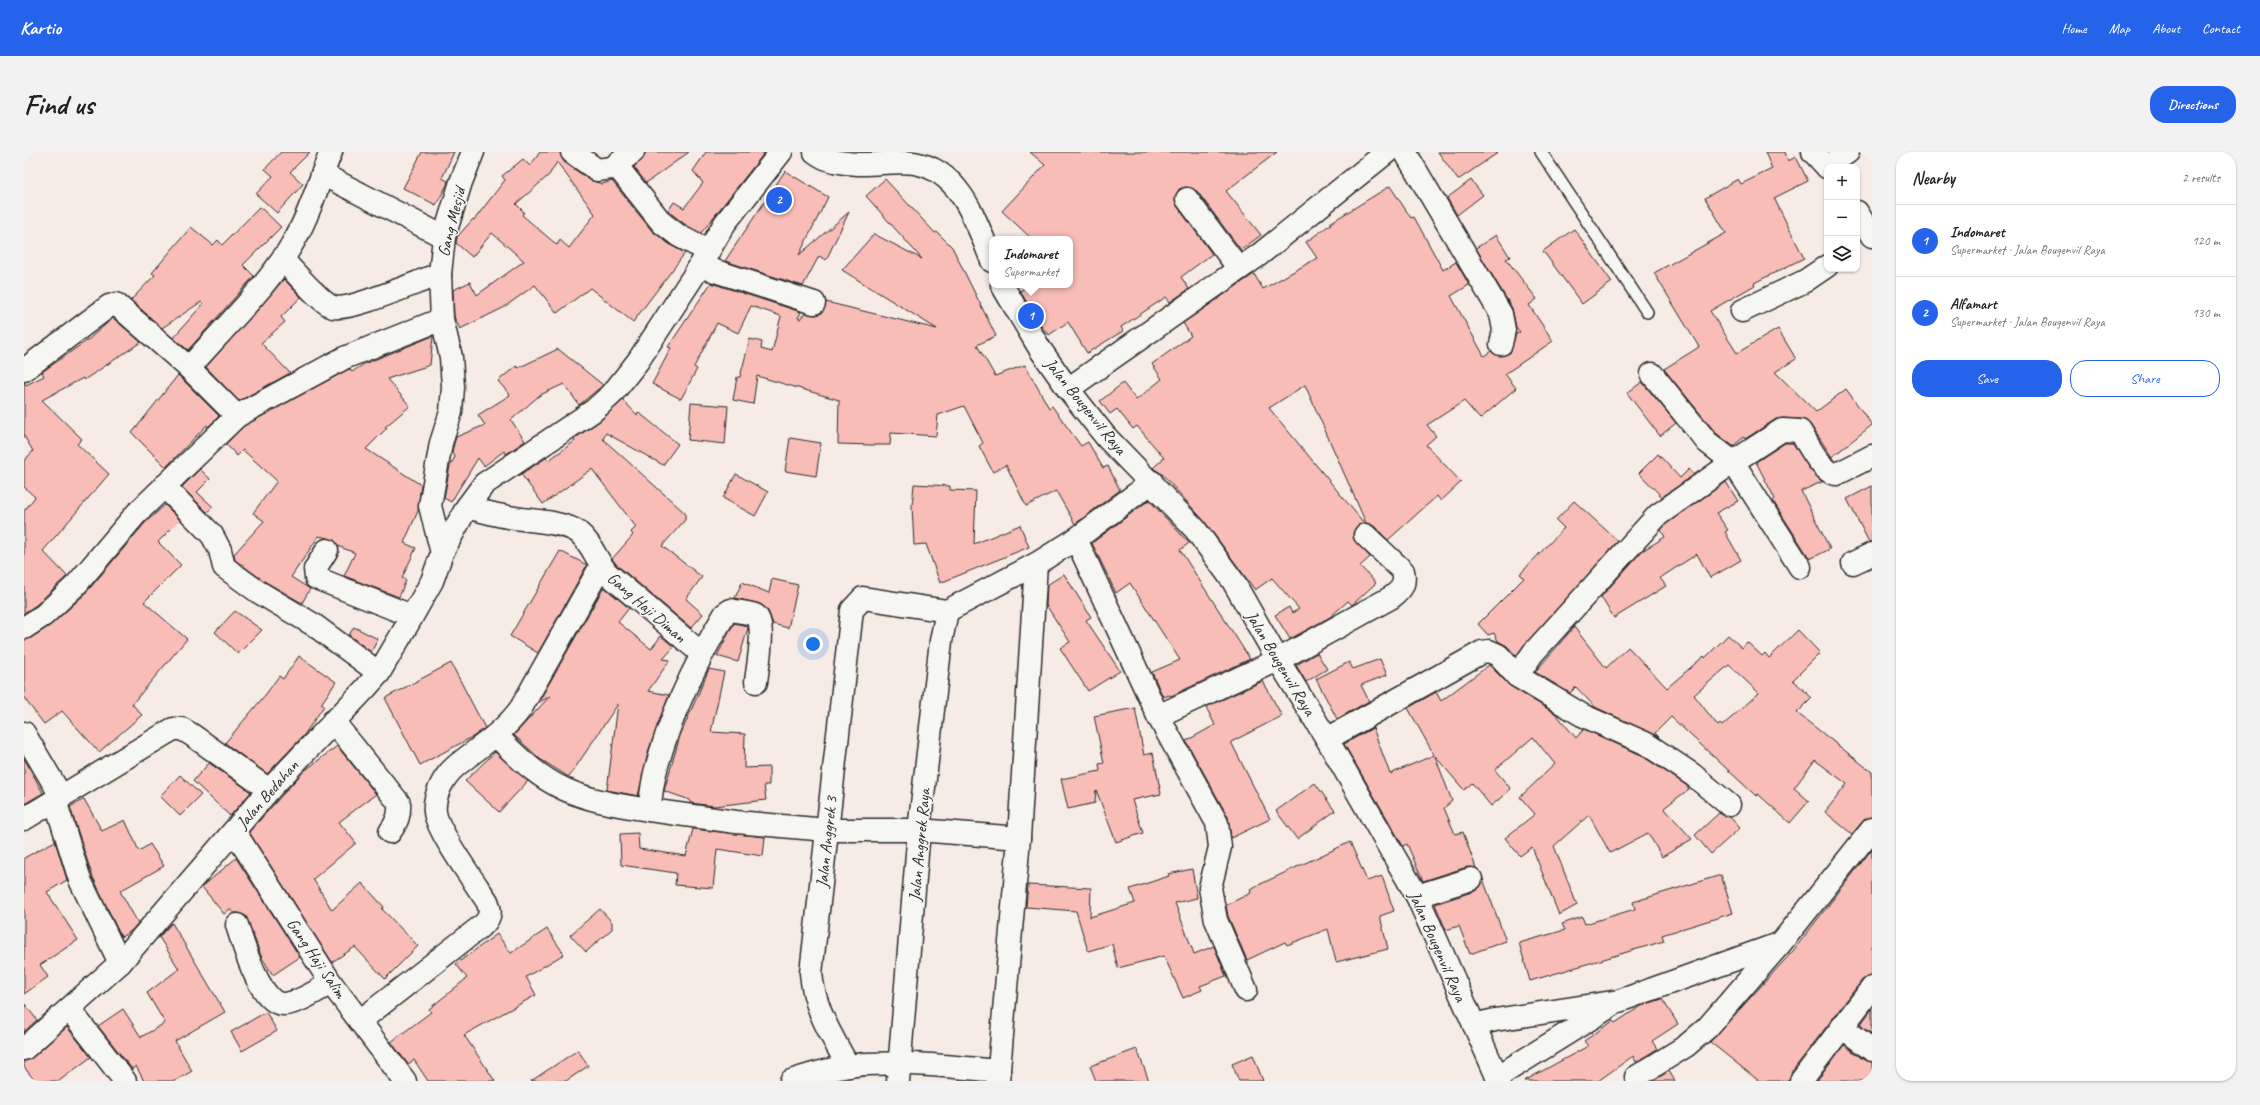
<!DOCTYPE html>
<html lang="en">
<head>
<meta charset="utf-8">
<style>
  body { margin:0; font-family:Caveat,sans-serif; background:#f2f2f2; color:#202124 }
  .controls { position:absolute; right:12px; top:12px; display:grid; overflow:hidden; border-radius:8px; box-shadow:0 1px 3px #0004 }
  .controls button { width:36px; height:36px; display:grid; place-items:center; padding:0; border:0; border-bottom:1px solid #e0e0e0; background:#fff; color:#202124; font:20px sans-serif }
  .you { position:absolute; left:789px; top:492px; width:14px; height:14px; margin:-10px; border:3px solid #fff; border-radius:50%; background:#1a73e8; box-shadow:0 0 0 6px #1a73e833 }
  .badge { display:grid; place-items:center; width:26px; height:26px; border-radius:50%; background:#2563eb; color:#fff; font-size:13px; font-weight:700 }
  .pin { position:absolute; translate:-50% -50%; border:2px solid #fff; box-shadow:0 1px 4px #0006 }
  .popup { position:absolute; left:965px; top:84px; width:84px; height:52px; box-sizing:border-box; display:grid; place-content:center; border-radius:8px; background:#fff; filter:drop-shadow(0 1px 3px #0005); font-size:13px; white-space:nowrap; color:#757577 }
  .popup b { font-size:15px; color:#202124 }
  .popup::after { content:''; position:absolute; left:50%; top:100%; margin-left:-8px; border:8px solid transparent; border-top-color:#fff }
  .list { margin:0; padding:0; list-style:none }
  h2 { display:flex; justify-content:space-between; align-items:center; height:52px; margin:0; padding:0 16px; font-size:17px }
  h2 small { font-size:13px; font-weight:400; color:#757577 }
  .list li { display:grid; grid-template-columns:26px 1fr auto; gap:12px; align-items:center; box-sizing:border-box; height:72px; padding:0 16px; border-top:1px solid #e0e0e0 }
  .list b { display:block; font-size:15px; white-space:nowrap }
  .list p { margin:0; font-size:13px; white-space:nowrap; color:#757577 }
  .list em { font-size:13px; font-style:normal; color:#757577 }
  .actions { display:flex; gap:8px; padding:12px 16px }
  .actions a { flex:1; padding:9px 0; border:1px solid #2563eb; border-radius:16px; text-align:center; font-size:14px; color:#2563eb }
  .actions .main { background:#2563eb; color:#fff }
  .icon { flex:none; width:22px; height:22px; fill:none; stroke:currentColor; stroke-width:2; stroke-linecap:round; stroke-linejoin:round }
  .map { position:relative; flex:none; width:1848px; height:929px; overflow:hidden; border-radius:16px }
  header { display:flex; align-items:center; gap:24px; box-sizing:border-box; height:56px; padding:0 20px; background:#2563eb; color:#fff }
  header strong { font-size:19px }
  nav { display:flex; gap:22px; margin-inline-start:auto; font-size:14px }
  .intro { display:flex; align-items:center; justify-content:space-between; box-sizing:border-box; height:96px; padding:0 24px }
  h1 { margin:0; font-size:28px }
  .button { padding:10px 18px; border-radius:16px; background:#2563eb; color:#fff; font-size:14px; font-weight:700 }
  main { display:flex; gap:24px; padding:0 24px }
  aside { flex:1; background:#fff; border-radius:16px; box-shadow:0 1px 3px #0004 }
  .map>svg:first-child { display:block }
  .building { fill:#f9bdb8; stroke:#2b2b2b; fill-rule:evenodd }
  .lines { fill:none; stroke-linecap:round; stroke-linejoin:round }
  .service-casing { stroke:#2b2b2b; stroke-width:14 }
  .minor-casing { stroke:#2b2b2b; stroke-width:25 }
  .service { stroke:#f6f6f2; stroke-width:11 }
  .minor { stroke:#f6f6f2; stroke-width:22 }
  .labels { text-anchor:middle; stroke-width:3; stroke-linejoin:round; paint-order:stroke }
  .street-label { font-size:17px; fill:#2b2b2b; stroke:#f6f6f2 }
</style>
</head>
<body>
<header>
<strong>Kartio</strong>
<nav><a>Home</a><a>Map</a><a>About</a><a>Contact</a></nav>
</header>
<div class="intro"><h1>Find us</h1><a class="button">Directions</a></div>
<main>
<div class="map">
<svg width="1848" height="929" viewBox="0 0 1848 929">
  <rect width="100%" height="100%" fill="#f7ebe6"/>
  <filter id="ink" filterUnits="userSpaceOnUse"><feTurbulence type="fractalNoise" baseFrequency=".025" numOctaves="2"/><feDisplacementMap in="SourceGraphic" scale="8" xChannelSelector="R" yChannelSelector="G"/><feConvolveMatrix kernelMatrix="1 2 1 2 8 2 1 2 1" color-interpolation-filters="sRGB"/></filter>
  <g filter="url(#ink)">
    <g class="building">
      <polygon points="257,0 286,0 266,20 279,32 253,61 232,42 249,24 241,17"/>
      <polygon points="398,0 430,0 418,26 424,29 423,33 412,53 379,36"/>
      <path d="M 516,0 L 536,0 L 540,10 L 566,28 L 578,32 L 588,29 L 628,79 L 648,94 L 661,101 L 609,170 L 566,136 L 533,161 L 511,133 L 479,156 L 436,177 L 430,165 L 429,138 L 446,130 L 453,143 L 500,109 L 468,81 L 448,105 L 432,91 L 433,85 L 449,67 L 450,68 L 481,28 L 478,24 L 499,7 L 506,14 ZM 533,10 L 571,62 L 545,96 L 536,88 L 533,93 L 498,63 L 500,60 L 492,52 L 525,23 Z"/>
      <polygon points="621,0 665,0 622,31 610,15 620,5"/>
      <polygon points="682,0 741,0 677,81 662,73 644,59 650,50 660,56 679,31 669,19"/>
      <polygon points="1006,0 1253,0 1202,39 1237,83 1217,98 1173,39 1162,35 1155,37 1151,48 1153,54 1188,102 1157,125 1165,137 1146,150 1142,145 1097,175 1099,179 1063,201 1044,170 1025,183 1017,174 996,139 1006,133 1046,133 1046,87 1008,87 978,59 1021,13"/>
      <polygon points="1414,0 1475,0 1434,28"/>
      <polygon points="1741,0 1761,0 1764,9 1772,5 1784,29 1750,46 1780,106 1730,131 1731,133 1686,159 1713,201 1754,177 1772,207 1751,220 1792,260 1822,237 1848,273 1808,305 1786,272 1777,267 1759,266 1752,267 1721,287 1720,285 1709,294 1692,281 1640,217 1675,195 1630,121 1702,81 1681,46 1714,27 1717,32 1748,17"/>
      <polygon points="761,19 804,45 775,103 825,60 802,108 795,104 779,134 701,109"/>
      <polygon points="861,27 911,81 913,80 928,95 972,184 953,193 971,224 1001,213 1025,256 1028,254 1057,294 1064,290 1079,316 1084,314 1096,338 1051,372 1032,339 1002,354 982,313 969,320 955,294 959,291 940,254 914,263 912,284 867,281 866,293 848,293 814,292 815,248 733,224 729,252 709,248 713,225 716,225 726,187 738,190 737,197 748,200 757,164 727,154 714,181 693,171 670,215 673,217 657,247 628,232 647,196 644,195 687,131 777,160 774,166 776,167 781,161 792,163 798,161 802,150 913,177 818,118 850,82 898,107 842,44"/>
      <polygon points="1447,28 1459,43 1433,63 1423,46"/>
      <polygon points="1366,34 1387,66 1390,65 1419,118 1432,110 1445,133 1427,144 1460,204 1467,199 1475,204 1486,201 1492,182 1496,180 1492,175 1488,156 1452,96 1472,83 1486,105 1482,107 1513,147 1505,153 1529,189 1481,222 1492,236 1456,267 1440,249 1403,273 1412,284 1402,293 1437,330 1417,349 1413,344 1364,388 1350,374 1342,371 1281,233 1245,256 1340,371 1332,375 1329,386 1346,405 1336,414 1352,431 1328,453 1324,449 1306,465 1266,487 1251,463 1265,455 1268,461 1275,457 1248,426 1231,438 1181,370 1138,322 1129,316 1140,306 1113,274 1109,277 1093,257 1086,262 1076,249 1099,231 1112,248 1138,227 1128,212 1167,184 1159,171 1230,122 1239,137 1293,106 1282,90 1307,72 1306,71"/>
      <polygon points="236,55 257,75 219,113 230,124 164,198 149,186 179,152 177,150 138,176 107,148 131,123 128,121 167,75 189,93 194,88 198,93"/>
      <polygon points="1550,77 1588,130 1558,152 1519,99"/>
      <polygon points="260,127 277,145 257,165 261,170 237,191 266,221 215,249 182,215"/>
      <polygon points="89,166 117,190 60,228 59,226 18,248 58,287 53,292 85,322 19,399 43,424 12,453 0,461 0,359 11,345 0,335 0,309 9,299 0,284 0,230 2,233 20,224 18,220 65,187"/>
      <polygon points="409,184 406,213 363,227 386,254 361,275 363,276 342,297 397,333 394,359 380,391 392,396 378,426 382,428 375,445 320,424 331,401 314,394 310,388 304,386 295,384 267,425 286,437 278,451 240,429 211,408 210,402 240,369 229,361 253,329 219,298 213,304 202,292 220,274 325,217 328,220 340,212"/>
      <polygon points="534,197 579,233 555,253 540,232 516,243 487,268 501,289 482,302 480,299 460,314 454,306 427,350 420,346 426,314 431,305 428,299 432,285 461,273 454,263 486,243 474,229 492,214 494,216"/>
      <polygon points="154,223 195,264 184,275 183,273 142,315 108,281"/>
      <polygon points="1618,230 1652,271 1636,284 1603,241"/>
      <polygon points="599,248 613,263 614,260 654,292 639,313 582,281 579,287 661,361 661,368 638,394 678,425 662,447 679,462 667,476 593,413 588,407 609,383 607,380 612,375 568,317 519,352 497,322 522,306 525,308 551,289 550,287 577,268"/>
      <polygon points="667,251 704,254 701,292 664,288"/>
      <polygon points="766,286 797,291 792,324 761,319"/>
      <polygon points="1761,291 1769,291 1787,319 1798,330 1777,339 1806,397 1786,407 1749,349 1751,347 1732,310"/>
      <polygon points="1634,302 1656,326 1665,317 1670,323 1638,345 1615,321"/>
      <polygon points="176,317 186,327 173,340 189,355 183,360 158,335"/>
      <polygon points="712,322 744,340 731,364 699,346"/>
      <polygon points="1702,330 1714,349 1692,361 1704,378 1701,380 1717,408 1686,426 1673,402 1636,426 1642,434 1590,466 1577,445 1618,399 1641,385 1637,378 1642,372"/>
      <polygon points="890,332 926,334 926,338 952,339 950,392 996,373 1005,395 916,431 902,392 890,393 888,354"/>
      <polygon points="1848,334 1848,390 1845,390 1823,347"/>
      <polygon points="1125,348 1165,391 1156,398 1226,507 1147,544 1146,543 1139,545 1128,520 1156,508 1106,431 1092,441 1068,391"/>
      <polygon points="1550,349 1594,389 1492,504 1483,494 1474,489 1470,481 1464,483 1454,472 1500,426 1496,422 1540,376 1532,368"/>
      <polygon points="141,353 156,368 134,390 157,413 120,450 163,487 108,552 118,563 75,600 38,559 20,572 0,546 0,488 7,486 27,473 61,442 121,371"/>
      <polygon points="536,399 563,413 514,501 486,484"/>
      <polygon points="1040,422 1067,465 1062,468 1096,519 1064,539 1036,496 1046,490 1022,453 1023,433"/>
      <polygon points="748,427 774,433 764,476 749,472 744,459 736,452 711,446 718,430 745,441"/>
      <polygon points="580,435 605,456 594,470 627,497 637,484 650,495 639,507 646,508 624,539 645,543 625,597 614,644 583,638 594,552 545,625 516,607 490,583 526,544 514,551"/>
      <polygon points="211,459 238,478 214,502 191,480"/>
      <polygon points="710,471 723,474 724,476 714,510 693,504"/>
      <polygon points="330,475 354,487 347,500 325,483"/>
      <path d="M 1550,475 L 1582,516 L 1604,495 L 1643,536 L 1680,504 L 1681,506 L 1704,483 L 1718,496 L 1723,490 L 1738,504 L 1741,501 L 1745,506 L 1774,478 L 1796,501 L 1769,528 L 1788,546 L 1773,561 L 1848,620 L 1848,665 L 1839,669 L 1828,682 L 1801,660 L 1823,632 L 1791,608 L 1770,636 L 1785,649 L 1766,671 L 1734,642 L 1732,644 L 1647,565 L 1631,581 L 1635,585 L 1571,555 L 1552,535 L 1546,541 L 1511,520 ZM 1705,513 L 1735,541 L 1698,574 L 1696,572 L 1694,574 L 1670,543 Z"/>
      <polygon points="1293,501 1303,517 1282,530 1272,513"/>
      <polygon points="275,504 312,530 297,552 300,554 280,583 243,622 201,591 242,542 255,524 259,527"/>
      <polygon points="1356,507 1363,523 1337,533 1345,549 1313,567 1292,527 1325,510 1329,517"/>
      <polygon points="427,511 461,576 450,584 396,613 361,546"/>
      <polygon points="1465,513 1486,534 1532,562 1552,586 1560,577 1615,602 1662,633 1665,637 1640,656 1668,687 1638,705 1624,681 1586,701 1565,663 1530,694 1553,753 1535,763 1508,695 1496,704 1481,686 1511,662 1496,645 1531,612 1509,585 1471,618 1487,637 1467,654 1448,631 1440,638 1411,604 1428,649 1420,656 1431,682 1439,680 1452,716 1443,715 1399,729 1383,692 1379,694 1320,592 1349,576 1366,622 1410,603 1384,556 1412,540 1417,549"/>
      <polygon points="685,517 700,520 687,580 721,582 720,616 745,615 745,633 740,633 742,648 691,654 666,651 666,648 640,639 656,584"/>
      <polygon points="1239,529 1258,564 1207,590 1246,667 1207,686 1204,665 1162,589 1191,573 1182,555"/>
      <polygon points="1111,556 1120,603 1129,601 1137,642 1108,648 1119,681 1092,690 1072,638 1071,651 1044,657 1037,627 1076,619 1075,612 1080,611 1070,564"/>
      <polygon points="313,594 352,642 315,670 332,691 289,727 308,758 338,731 360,755 358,757 394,794 361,827 331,795 308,810 225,680 279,620"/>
      <polygon points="471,600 504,629 475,660 441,629"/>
      <polygon points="0,606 19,641 0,652"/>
      <polygon points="185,611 227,640 206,664 169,629"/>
      <polygon points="156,623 177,643 156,664 136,644"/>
      <polygon points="1291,631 1311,659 1273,687 1252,659"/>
      <polygon points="60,647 78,679 101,668 115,699 126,692 140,714 96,739 114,771 107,779 97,785 68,723 46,655"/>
      <polygon points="1695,661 1706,665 1716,676 1687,702 1671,683"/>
      <polygon points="669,677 741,685 739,704 693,697 689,736 651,733 652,721 597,713 596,682 614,681 615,697 662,704"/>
      <polygon points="31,689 43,728 23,740 54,788 16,813 24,825 0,842 0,706"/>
      <polygon points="1326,690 1343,729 1358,724 1370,759 1356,764 1364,797 1312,810 1304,777 1263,793 1261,790 1223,808 1204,764 1202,753 1227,741 1226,737"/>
      <polygon points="1848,697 1848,824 1838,828 1767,921 1765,929 1735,929 1686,890 1769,799"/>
      <polygon points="212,706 276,805 249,823 238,806 222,764 215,761 209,761 206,757 200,762 178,735"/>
      <polygon points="1168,717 1173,746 1151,751 1170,802 1190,794 1202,824 1176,834 1178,838 1159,846 1140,804 1094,816 1088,792 1064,799 1052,759 1002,755 1004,733 1067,736 1066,765 1111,751 1106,737 1145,724 1144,722"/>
      <polygon points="1697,723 1709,761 1638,783 1640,789 1506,829 1495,791 1541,778 1538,772 1558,765 1561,772 1611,757 1609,750"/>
      <polygon points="1459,727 1482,789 1446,802 1435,774 1422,778 1411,752 1451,739 1456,735"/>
      <polygon points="576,757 588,770 588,777 562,800 546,783"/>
      <polygon points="148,771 201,860 151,889 168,919 151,929 120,929 112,914 108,917 74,874 99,857 117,885 141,871 123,841 155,817 135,785"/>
      <polygon points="523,777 540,802 502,825 512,843 440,883 471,929 404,929 390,908 384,912 367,890 407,860 405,857 443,826 432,812 473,782 487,801"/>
      <polygon points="1638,847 1654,872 1628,889 1633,897 1612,910 1609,904 1574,929 1500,929 1564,894 1560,889 1589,869 1591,871 1617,854"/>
      <polygon points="0,851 13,868 0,880"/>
      <polygon points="1848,857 1848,882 1836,873"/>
      <polygon points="242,860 253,879 218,899 207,880"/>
      <polygon points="43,875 67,905 35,929 11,929 0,915 0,909 8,906"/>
      <polygon points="1820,893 1840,908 1848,910 1848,929 1793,929"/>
      <polygon points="1113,897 1125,929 1072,929 1066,914"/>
      <polygon points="554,898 564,914 542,929 507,929"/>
      <polygon points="1229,903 1239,929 1215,929 1208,912"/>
      <polygon points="1645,919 1651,929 1629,929"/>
    </g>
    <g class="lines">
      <g class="service-casing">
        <polyline id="service" points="1517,0 1623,160"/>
      </g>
      <g class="minor-casing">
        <g id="minor">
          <polyline points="548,0 573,18 588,16 609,0"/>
          <path d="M 791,0 C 803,10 819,11 834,12 C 852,13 872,8 890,11 C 937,18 953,72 968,109"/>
          <polyline points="1381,0 1477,162 1480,178 1477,192"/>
          <polyline points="1789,0 1803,15"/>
          <polyline points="592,13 638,71 655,84 684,99"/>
          <polyline points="1803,15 1824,0"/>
          <polyline points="298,22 420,85"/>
          <polyline points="1163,47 1215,117"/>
          <polyline points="1833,60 1848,84"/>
          <path d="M 258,107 C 269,118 297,151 309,155 C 325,160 397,128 416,122"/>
          <polyline points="676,114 790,151"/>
          <polyline points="978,133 1016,197 1044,237 1082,285 1171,377 1209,429 1254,508 1303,587 1393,744 1475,929"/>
          <polyline points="1718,159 1781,129 1803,114"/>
          <path d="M 165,216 C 199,176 246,133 271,87 C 287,60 295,28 307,0"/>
          <polyline points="0,218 85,154 92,152 165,216 213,264 112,362 52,433 20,463 0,476"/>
          <polyline points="1628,222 1683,290 1709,310 1776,415"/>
          <polyline points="1044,237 1235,103 1363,0"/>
          <polyline points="213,264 320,206 418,167"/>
          <polyline points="140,334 188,383 196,398 200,415 233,439 290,473 355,521"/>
          <path d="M 443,355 C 457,359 471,363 485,365 C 503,369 539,369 554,380 C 569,392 572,409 584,422 L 678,502"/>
          <polyline points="1052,387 1134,564 1193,671 1196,695 1186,736 1192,768 1222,838"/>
          <polyline points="303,398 291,417 292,426 388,464"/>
          <polyline points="418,401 406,354 417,291 427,260 429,235 427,205 418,167 416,122 420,85 437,30 449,0"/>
          <polyline points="1829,411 1848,402"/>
          <path d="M 1493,524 L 1509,501 L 1634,363 L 1709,310 L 1758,278 L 1776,279 C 1783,290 1799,323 1813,322 L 1848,304"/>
          <path d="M 732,530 C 733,518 743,469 731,463 C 725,460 714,460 707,458 L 701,462 C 672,510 645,566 631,621 C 628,633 627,646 625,658 L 712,670 L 803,678 L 895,678 L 995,686"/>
          <path d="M 1134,564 L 1254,508 L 1368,445 C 1378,437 1382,432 1379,419 L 1341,383"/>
          <path d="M 309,569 L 375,651 C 376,663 373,670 366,680"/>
          <polyline points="0,581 37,644"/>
          <path d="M 473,584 C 524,639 553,647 625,658"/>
          <polyline points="1303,587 1458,500 1465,499 1474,503 1493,524 1558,563 1621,591 1669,623 1705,653"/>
          <polyline points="31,648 56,728 96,811"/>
          <polyline points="0,667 149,577 158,577 168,583 245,638"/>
          <polyline points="210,679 307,831 381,929"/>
          <polyline points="1393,744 1447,727"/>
          <path d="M 213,773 C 219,792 236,852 259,852 C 274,852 294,838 307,831"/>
          <polyline points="46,858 101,929"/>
          <path d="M 336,869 L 460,772 C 467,764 467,759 463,749 C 451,731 413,679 411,660 C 409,644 420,624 432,614 C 455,595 479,581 497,556 L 577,414"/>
          <polyline points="1450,873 1471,868 1595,849 1757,791 1848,677"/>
          <polyline points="1818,875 1848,898"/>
          <polyline points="0,897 96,811 245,638 341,537 355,521 385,470 408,429 418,401 443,355 460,332 569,259 588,242 614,209 676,114 701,71 757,0"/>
          <path d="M 824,914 C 807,882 790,857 787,821 L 828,458 L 839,446 L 923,459 L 1012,412 L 1052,387 L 1128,330"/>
          <polyline points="1473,925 1587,854"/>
          <polyline points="1612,925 1662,894 1683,876 1756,792"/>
          <path d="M 767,929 C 791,921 819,913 844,912 C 888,910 932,915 975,919"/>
          <polyline points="874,929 895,678 917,489 923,459"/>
          <polyline points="974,929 995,686 1012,412"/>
          <polyline points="1777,929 1848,836"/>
        </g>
      </g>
      <use href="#service" class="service"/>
      <use href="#minor" class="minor"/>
    </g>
  </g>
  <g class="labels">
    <g class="street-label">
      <text transform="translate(427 70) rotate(-76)" y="6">Gang Mesjid</text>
      <text transform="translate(1062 254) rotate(51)" y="6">Jalan Bougenvil Raya</text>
      <text transform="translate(623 455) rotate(41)" y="6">Gang Haji Diman</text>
      <text transform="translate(1257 511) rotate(59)" y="6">Jalan Bougenvil Raya</text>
      <text transform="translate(243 642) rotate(-49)" y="6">Jalan Bedahan</text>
      <text transform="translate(802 690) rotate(-84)" y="6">Jalan Anggrek 3</text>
      <text transform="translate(895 693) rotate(-85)" y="6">Jalan Anggrek Raya</text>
      <text transform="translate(1414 794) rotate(66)" y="6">Jalan Bougenvil Raya</text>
      <text transform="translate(293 806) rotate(56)" y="6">Gang Haji Salim</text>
    </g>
  </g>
</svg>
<div class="controls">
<button>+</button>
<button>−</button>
<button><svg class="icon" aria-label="layers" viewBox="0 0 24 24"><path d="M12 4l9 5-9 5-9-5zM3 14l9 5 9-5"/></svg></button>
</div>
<div class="you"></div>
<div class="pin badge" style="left:1007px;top:164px">1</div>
<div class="popup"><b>Indomaret</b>Supermarket</div>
<div class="pin badge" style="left:755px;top:48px">2</div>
</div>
<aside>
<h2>Nearby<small>2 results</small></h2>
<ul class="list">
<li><span class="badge">1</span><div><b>Indomaret</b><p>Supermarket · Jalan Bougenvil Raya</p></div><em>120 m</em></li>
<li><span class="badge">2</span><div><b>Alfamart</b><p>Supermarket · Jalan Bougenvil Raya</p></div><em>130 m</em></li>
</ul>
<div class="actions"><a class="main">Save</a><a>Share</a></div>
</aside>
</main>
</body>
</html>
